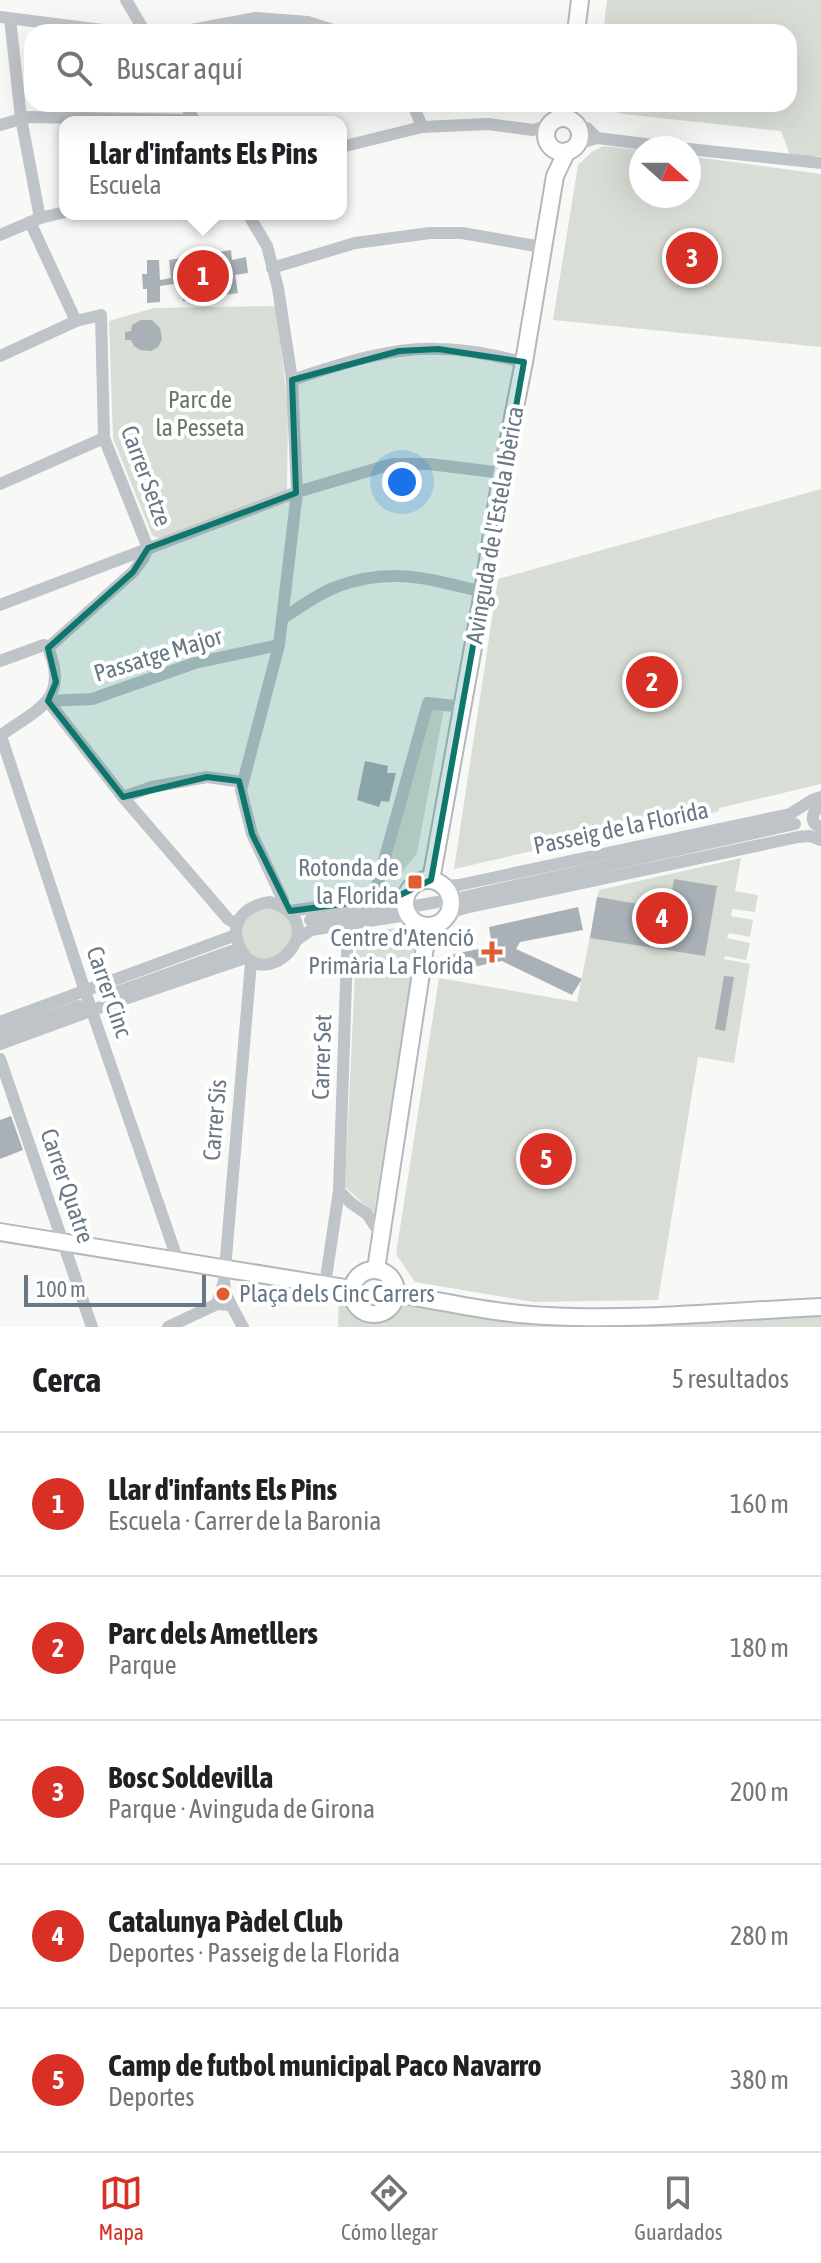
<!DOCTYPE html>
<html lang="es">
<head>
<meta charset="utf-8">
<style>
  body { margin:0; font-family:"Asap Condensed",sans-serif; background:#f6f6f6; color:#202124 }
  .compass { position:absolute; left:629px; top:136px; width:72px; height:72px; border-radius:50%; background:#fff; box-shadow:0 8px 32px #0002; rotate:111deg }
  .scale { position:absolute; left:24px; bottom:20px; width:182px; box-sizing:border-box; padding-left:8px; border:4px solid #697886; border-top:0; font-size:22px; line-height:28px; white-space:nowrap; color:#697886; -webkit-text-stroke:6px #fff; paint-order:stroke }
  .you { position:absolute; left:402px; top:482px; width:28px; height:28px; margin:-20px; border:6px solid #fff; border-radius:50%; background:#1a73e8; box-shadow:0 0 0 12px #1a73e833 }
  .badge { display:grid; place-items:center; width:52px; height:52px; border-radius:50%; background:#d93025; color:#fff; font-size:26px; font-weight:700 }
  .pin { position:absolute; translate:-50% -50%; border:4px solid #fff; box-shadow:0 2px 8px #0006 }
  .popup { position:absolute; left:59px; top:116px; width:288px; height:104px; box-sizing:border-box; display:grid; place-content:center; border-radius:16px; background:#fff; filter:drop-shadow(0 2px 6px #0005); font-size:26px; white-space:nowrap; color:#757577 }
  .popup b { font-size:30px; color:#202124 }
  .popup::after { content:''; position:absolute; left:50%; top:100%; margin-left:-16px; border:16px solid transparent; border-top-color:#fff }
  .list { margin:0; padding:0; list-style:none }
  h2 { display:flex; justify-content:space-between; align-items:center; height:104px; margin:0; padding:0 32px; font-size:34px }
  h2 small { font-size:26px; font-weight:400; color:#757577 }
  .list li { display:grid; grid-template-columns:52px 1fr auto; gap:24px; align-items:center; box-sizing:border-box; height:144px; padding:0 32px; border-top:2px solid #e0e0e0 }
  .list b { display:block; font-size:30px; white-space:nowrap }
  .list p { margin:0; font-size:26px; white-space:nowrap; color:#757577 }
  .list em { font-size:26px; font-style:normal; color:#757577 }
  .icon { flex:none; width:44px; height:44px; fill:none; stroke:currentColor; stroke-width:2; stroke-linecap:round; stroke-linejoin:round }
  .map { position:relative; flex:none; width:821px; height:1327px; overflow:hidden }
  .search { position:absolute; background:#fff; box-shadow:0 8px 32px #0002; left:24px; right:24px; top:24px; height:88px; display:flex; align-items:center; gap:20px; box-sizing:border-box; padding:0 28px; border-radius:24px; color:#757577; font-size:30px }
  .sheet { height:824px; background:#fff }
  nav { display:flex; justify-content:space-around; align-items:center; box-sizing:border-box; height:112px; border-top:2px solid #e0e0e0; background:#fff; font-size:22px; color:#757577 }
  nav a { display:grid; justify-items:center; gap:4px }
  nav .on { color:#d93025 }
  .map>svg:first-child { display:block }
  .green { fill:#d8ddd5 }
  .building { fill:#a9b1b7 }
  .lines { fill:none; stroke-linecap:round; stroke-linejoin:round }
  .major-casing { stroke:#b3b8bc; stroke-width:20 }
  .minor { stroke:#bfc4c8; stroke-width:12 }
  .major { stroke:#fff; stroke-width:16 }
  .marked { fill:#0f766e; fill-opacity:0.2; stroke:#0f766e; stroke-width:6; stroke-linejoin:round }
  .poi-dot { fill:#de5d31; stroke:#fff; stroke-width:3 }
  .labels { text-anchor:middle; stroke-width:8; stroke-linejoin:round; paint-order:stroke }
  .park-label { font-size:24px; fill:#667863; stroke:#fff }
  .street-label { font-size:24px; fill:#697886; stroke:#fff }
  .poi-label { font-size:24px; fill:#697886; stroke:#fff; text-anchor:end }
</style>
</head>
<body>
<div class="map">
<svg width="821" height="1327" viewBox="0 0 821 1327">
  <rect width="100%" height="100%" fill="#f8f9f6"/>
  <g class="green">
    <polygon points="607,0 821,0 821,156 790,156 781,131 623,114 606,109 602,104 789,104 789,32 603,32"/>
    <polygon points="603,146 641,150 641,196 689,196 689,156 821,174 821,347 553,320 578,165 593,151"/>
    <polygon points="276,306 288,408 287,490 162,540 152,535 113,438 109,321 154,308"/>
    <polygon points="821,489 821,784 719,808 719,811 613,836 611,833 454,869 498,579"/>
    <polygon points="432,707 444,709 417,853 395,881 389,876 391,868 388,862"/>
    <polygon points="741,858 735,891 758,895 755,912 732,909 731,916 753,920 750,937 729,933 727,938 750,943 746,960 725,956 724,959 750,964 734,1063 698,1057 658,1300 534,1302 415,1282 396,1254 439,978 577,1002 599,890"/>
    <polygon points="270,902 297,924 285,958 251,962 236,924"/>
    <polygon points="413,928 418,935 374,1213 345,1187 357,930"/>
    <polygon points="339,1295 518,1321 591,1326 821,1314 821,1327 338,1327"/>
  </g>
  <g class="building">
    <polygon points="231,250 232,260 246,257 248,273 235,275 238,293 183,301 181,283 160,286 160,302 147,303 147,289 143,289 142,274 147,274 147,260 159,260 160,280 171,278 169,260"/>
    <polygon points="141,320 152,320 160,328 162,339 158,347 151,351 140,350 134,346 131,340 125,340 125,332 131,331 132,325"/>
    <polygon points="365,761 388,766 387,773 396,773 389,802 381,801 379,807 357,800"/>
    <polygon points="674,879 717,886 705,956 590,938 597,897 668,909 666,927"/>
    <polygon points="578,907 583,930 520,942 516,949 582,979 572,995 502,961 454,971 450,955 492,946 489,927"/>
    <polygon points="724,976 734,977 725,1031 715,1029"/>
    <polygon points="11,1116 23,1150 0,1159 0,1120"/>
  </g>
  <g class="lines">
    <g class="major-casing">
      <g id="major">
        <polyline points="576,32 580,0"/>
        <circle cx="563" cy="135" r="17"/>
        <polyline points="431,880 483,592 500,483 524,362 555,176 567,151"/>
        <circle cx="428" cy="903" r="23"/>
        <polyline points="0,1232 351,1289"/>
        <polyline points="376,1269 428,927"/>
        <circle cx="374" cy="1292" r="22"/>
        <path d="M 397,1294 C 446,1302 497,1314 547,1316 C 637,1321 731,1311 821,1307"/>
      </g>
    </g>
    <g class="minor">
      <polyline points="126,0 145,32"/>
      <polyline points="0,17 118,32"/>
      <polyline points="10,19 21,118 40,218"/>
      <polyline points="180,32 256,18 308,22 339,32"/>
      <polyline points="185,104 195,122"/>
      <polyline points="413,104 422,127"/>
      <polyline points="0,125 28,117 194,120"/>
      <polyline points="577,127 587,128 597,138"/>
      <polyline points="577,144 597,138 678,148"/>
      <polyline points="341,147 422,127 488,124 533,130 550,125"/>
      <polyline points="689,149 821,163"/>
      <polyline points="248,214 267,246 278,288 292,380 297,492 279,645 241,790 252,834 283,900 283,906"/>
      <polyline points="30,222 76,321 101,315 104,438 148,548"/>
      <polyline points="0,235 40,218 65,212"/>
      <polyline points="272,268 355,243 430,233 462,233 542,247"/>
      <polyline points="0,356 76,321"/>
      <path d="M 292,380 C 338,365 389,347 438,349 C 467,349 496,356 524,362"/>
      <polyline points="0,484 104,438"/>
      <polyline points="0,605 297,492 392,464 429,464 503,473"/>
      <path d="M 282,619 C 299,608 317,594 336,587 C 389,566 431,579 483,592"/>
      <polyline points="0,661 44,645 48,648 133,572 143,559 148,548"/>
      <polyline points="48,701 123,797 228,919 236,924"/>
      <polyline points="48,701 92,699 195,663 279,645"/>
      <path d="M 0,736 C 37,709 70,700 48,648"/>
      <polyline points="1,736 85,991 178,1261"/>
      <polyline points="123,797 152,787 207,777 243,782"/>
      <path d="M 821,806 C 814,810 811,816 814,823 L 821,828"/>
      <polyline points="443,886 459,885 790,814 812,800 821,797"/>
      <polyline points="455,899 795,824"/>
      <polyline points="373,900 428,703 463,707"/>
      <path d="M 270,902 C 340,924 259,1002 238,943 C 230,919 248,905 270,902 Z"/>
      <polyline points="415,906 443,901"/>
      <polyline points="290,911 406,894"/>
      <polyline points="449,913 465,908 798,837 810,836 821,840"/>
      <polyline points="310,920 400,907"/>
      <polyline points="348,923 339,1191 351,1203 367,1214 381,1235"/>
      <polyline points="298,939 311,930 407,915"/>
      <polyline points="115,993 232,951"/>
      <polyline points="0,1022 236,935"/>
      <polyline points="0,1034 79,1006"/>
      <polyline points="0,1044 107,1005 245,958"/>
      <polyline points="0,1059 92,1327"/>
      <polyline points="224,1281 225,1292 231,1305 217,1304 224,1281 251,962"/>
      <polyline points="324,1291 339,1191"/>
      <polyline points="231,1305 243,1327"/>
      <polyline points="168,1327 217,1304"/>
    </g>
    <use href="#major" class="major"/>
  </g>
  <path class="marked" d="M 438,349 L 524,362 L 431,880 L 396,897 L 290,911 L 252,834 L 239,781 L 207,777 L 123,797 L 48,701 L 56,682 L 48,648 L 133,572 L 148,548 L 296,493 L 292,380 L 399,351 Z"/>
  <g class="poi-dot">
    <rect x="407" y="874" width="16" height="16" rx="4"/>
    <path d="M488 940h8v8h8v8h-8v8h-8v-8h-8v-8h8z"/>
    <circle cx="223" cy="1294" r="8"/>
  </g>
  <g class="labels">
    <g class="park-label">
      <text x="200" y="408">Parc de<tspan x="200" dy="28">la Pesseta</tspan></text>
    </g>
    <g class="street-label">
      <text transform="translate(146 476) rotate(70)" y="8">Carrer Setze</text>
      <text transform="translate(495 525) rotate(-80)" y="8">Avinguda de l'Estela Ibèrica</text>
      <text transform="translate(158 655) rotate(-17)" y="8">Passatge Major</text>
      <text transform="translate(621 828) rotate(-12)" y="8">Passeig de la Florida</text>
      <text transform="translate(109 992) rotate(71)" y="8">Carrer Cinc</text>
      <text transform="translate(322 1057) rotate(-88)" y="8">Carrer Set</text>
      <text transform="translate(215 1120) rotate(-85)" y="8">Carrer Sis</text>
      <text transform="translate(67 1186) rotate(71)" y="8">Carrer Quatre</text>
    </g>
    <g class="poi-label">
      <text x="399" y="876">Rotonda de<tspan x="399" dy="28">la Florida</tspan></text>
      <text x="474" y="946">Centre d'Atenció<tspan x="474" dy="28">Primària La Florida</tspan></text>
      <text x="239" y="1302" text-anchor="start">Plaça dels Cinc Carrers</text>
    </g>
  </g>
</svg>
<svg class="compass" viewBox="-18 -18 36 36"><path d="M0-13l5 13h-10z" fill="#e53935"/><path d="M0 13l5-13h-10z" fill="#757577"/></svg>
<div class="scale">100 m</div>
<div class="you"></div>
<div class="pin badge" style="left:203px;top:276px">1</div>
<div class="popup"><b>Llar d'infants Els Pins</b>Escuela</div>
<div class="pin badge" style="left:652px;top:682px">2</div>
<div class="pin badge" style="left:692px;top:258px">3</div>
<div class="pin badge" style="left:662px;top:918px">4</div>
<div class="pin badge" style="left:546px;top:1159px">5</div>
<div class="search"><svg class="icon" aria-label="search" viewBox="0 0 24 24"><circle cx="10" cy="10" r="6"/><path d="M15 15l6 6"/></svg>Buscar aquí</div>
</div>
<section class="sheet">
<h2>Cerca<small>5 resultados</small></h2>
<ul class="list">
<li><span class="badge">1</span><div><b>Llar d'infants Els Pins</b><p>Escuela · Carrer de la Baronia</p></div><em>160 m</em></li>
<li><span class="badge">2</span><div><b>Parc dels Ametllers</b><p>Parque</p></div><em>180 m</em></li>
<li><span class="badge">3</span><div><b>Bosc Soldevilla</b><p>Parque · Avinguda de Girona</p></div><em>200 m</em></li>
<li><span class="badge">4</span><div><b>Catalunya Pàdel Club</b><p>Deportes · Passeig de la Florida</p></div><em>280 m</em></li>
<li><span class="badge">5</span><div><b>Camp de futbol municipal Paco Navarro</b><p>Deportes</p></div><em>380 m</em></li>
</ul>
</section>
<nav>
<a class="on"><svg class="icon" aria-label="map" viewBox="0 0 24 24"><path d="M3 6l6-2 6 2 6-2v14l-6 2-6-2-6 2zM9 4v14M15 6v14"/></svg>Mapa</a>
<a><svg class="icon" aria-label="directions" viewBox="0 0 24 24"><path d="M12 3l9 9-9 9-9-9zM9 14v-3h6M13 9l2 2-2 2"/></svg>Cómo llegar</a>
<a><svg class="icon" aria-label="saved" viewBox="0 0 24 24"><path d="M7 4h10v16l-5-4-5 4z"/></svg>Guardados</a>
</nav>
</body>
</html>
